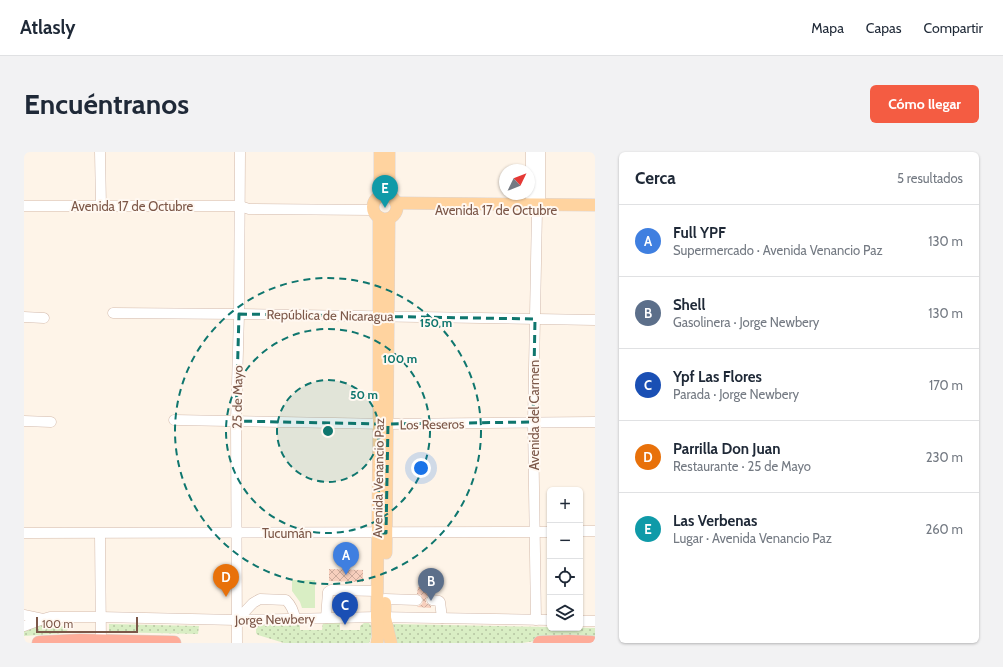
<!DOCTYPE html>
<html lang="es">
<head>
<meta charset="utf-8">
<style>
  body { margin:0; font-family:Cabin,sans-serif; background:#f2f2f3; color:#1f2937 }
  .controls { position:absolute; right:12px; bottom:12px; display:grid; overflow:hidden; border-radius:6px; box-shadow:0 1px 3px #0004 }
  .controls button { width:36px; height:36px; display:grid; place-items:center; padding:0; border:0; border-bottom:1px solid #e0e1e3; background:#fff; color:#1f2937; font:20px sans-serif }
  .compass { position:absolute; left:475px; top:12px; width:36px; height:36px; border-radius:50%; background:#fff; box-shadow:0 1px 3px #0004; rotate:47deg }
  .scale { position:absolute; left:12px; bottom:10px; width:102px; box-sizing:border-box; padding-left:4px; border:2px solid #7c5748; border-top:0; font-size:11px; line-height:14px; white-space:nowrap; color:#7c5748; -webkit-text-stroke:3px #fff8f1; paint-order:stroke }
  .you { position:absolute; left:397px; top:316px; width:14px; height:14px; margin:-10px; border:3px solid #fff; border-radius:50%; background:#1a73e8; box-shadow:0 0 0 6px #1a73e833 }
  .badge { display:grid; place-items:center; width:26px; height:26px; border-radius:50%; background:#f45c42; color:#fff; font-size:13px; font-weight:700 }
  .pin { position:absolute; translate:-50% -33px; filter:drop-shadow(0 1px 2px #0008) }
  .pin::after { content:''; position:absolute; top:21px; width:14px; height:12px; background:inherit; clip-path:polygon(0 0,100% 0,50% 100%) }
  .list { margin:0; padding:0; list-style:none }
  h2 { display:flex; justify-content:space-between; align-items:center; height:52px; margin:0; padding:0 16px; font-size:17px }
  h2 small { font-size:13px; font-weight:400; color:#747a83 }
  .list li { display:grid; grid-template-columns:26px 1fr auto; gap:12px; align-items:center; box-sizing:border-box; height:72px; padding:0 16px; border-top:1px solid #e0e1e3 }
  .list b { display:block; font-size:15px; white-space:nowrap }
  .list p { margin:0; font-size:13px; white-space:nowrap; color:#747a83 }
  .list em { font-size:13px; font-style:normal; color:#747a83 }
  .icon { flex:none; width:22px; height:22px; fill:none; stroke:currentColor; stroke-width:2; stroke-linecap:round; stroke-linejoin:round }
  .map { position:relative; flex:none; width:571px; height:491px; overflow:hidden; border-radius:6px }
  header { display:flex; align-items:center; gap:24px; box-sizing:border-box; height:56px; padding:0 20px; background:#fff; border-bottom:1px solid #e0e1e3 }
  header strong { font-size:19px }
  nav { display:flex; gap:22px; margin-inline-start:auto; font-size:14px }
  .intro { display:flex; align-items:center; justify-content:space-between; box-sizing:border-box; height:96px; padding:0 24px }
  h1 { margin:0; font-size:28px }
  .button { padding:10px 18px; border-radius:6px; background:#f45c42; color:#fff; font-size:14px; font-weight:700 }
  main { display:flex; gap:24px; padding:0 24px }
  aside { flex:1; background:#fff; border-radius:6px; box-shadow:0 1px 3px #0004 }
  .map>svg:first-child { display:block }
  .grass { fill:url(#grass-dots) }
  .garden { fill:#d9eec4 }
  .building { fill:url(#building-cross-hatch) }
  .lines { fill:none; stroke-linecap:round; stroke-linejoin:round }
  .minor-casing { stroke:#d3baac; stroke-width:11 }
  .major-casing { stroke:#ddd3cf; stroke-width:13 }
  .highway-casing { stroke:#ddd3cf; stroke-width:15 }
  .minor { stroke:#fff; stroke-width:10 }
  .major { stroke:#ffd39f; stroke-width:12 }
  .highway { stroke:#feac99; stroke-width:14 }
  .marked { fill:none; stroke:#0f766e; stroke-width:3; stroke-dasharray:8 5; stroke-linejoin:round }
  .ring { fill:none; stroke:#0f766e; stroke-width:2; stroke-dasharray:7 5 }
  .labels { text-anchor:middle; stroke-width:4; stroke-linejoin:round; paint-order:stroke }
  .street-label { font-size:13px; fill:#7c5748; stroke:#fff8f1 }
  .centre { fill:#0f766e; stroke:#fff8f1; stroke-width:2 }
  .ring-label { font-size:12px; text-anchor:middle; font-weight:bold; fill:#0f766e; stroke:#fff8f1; stroke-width:4; stroke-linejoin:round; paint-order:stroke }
</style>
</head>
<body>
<header>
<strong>Atlasly</strong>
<nav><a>Mapa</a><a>Capas</a><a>Compartir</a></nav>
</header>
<div class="intro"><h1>Encuéntranos</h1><a class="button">Cómo llegar</a></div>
<main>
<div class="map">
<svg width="571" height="491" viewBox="0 0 571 491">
  <defs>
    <pattern id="grass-dots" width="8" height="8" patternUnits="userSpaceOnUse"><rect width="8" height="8" fill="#d9eec4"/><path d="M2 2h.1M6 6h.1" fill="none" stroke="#b5c4a1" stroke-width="1.8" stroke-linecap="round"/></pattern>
    <pattern id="building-cross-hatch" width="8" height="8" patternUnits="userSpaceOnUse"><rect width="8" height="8" fill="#f7cfbd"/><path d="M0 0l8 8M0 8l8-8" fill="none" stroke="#cdab9c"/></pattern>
  </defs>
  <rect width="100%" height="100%" fill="#fef4e8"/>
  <g class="grass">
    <path d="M 234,470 L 273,470 L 276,472 L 276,478 L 298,478 L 299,470 L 316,470 L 316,478 L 336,478 L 336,474 L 340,471 L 345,471 C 350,476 348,485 345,491 L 260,491 L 234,483 L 232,481 L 232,473 Z"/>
    <polygon points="85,472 175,474 174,482 85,480"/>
    <polygon points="369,472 571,476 571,487 531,486 498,491 373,491 371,489"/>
    <polygon points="19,473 46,475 41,481 0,484 0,478 4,476"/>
  </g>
  <polygon class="garden" points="268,428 291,428 291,456 278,456 276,450 268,439"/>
  <g class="building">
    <polygon points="305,417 339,418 339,430 305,429"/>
    <polygon points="394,435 408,435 408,442 403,444 402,447 402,451 407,454 407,456 393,455 398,452 399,448 397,443 393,442"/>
    <polygon points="310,445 333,445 333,454 309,454"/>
  </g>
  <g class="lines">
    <g class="minor-casing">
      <g id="minor">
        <polyline points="76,0 77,54"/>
        <polyline points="507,0 507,46 513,58"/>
        <polyline points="0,54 216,54 225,57 349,58"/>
        <polyline points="89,161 215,162 571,168"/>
        <polyline points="0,165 20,166"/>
        <polyline points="150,268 364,272 571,270"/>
        <polyline points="0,269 27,270"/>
        <polyline points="556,379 571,379"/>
        <polyline points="0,381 526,380"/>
        <polyline points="76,382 77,491"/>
        <polyline points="361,447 393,448"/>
        <polyline points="408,448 415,449 416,450 418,466"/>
        <polyline points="0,463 19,467 26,465 76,465 213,468 353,465 526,468"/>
        <polyline points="302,466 304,440 307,438 353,439"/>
        <path d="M 213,468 L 229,451 L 236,447 L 262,448 C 267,453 270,459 271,467"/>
        <polyline points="512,468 509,270 513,58 516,47 516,0"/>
        <polyline points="556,469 571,469"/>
        <polyline points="0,474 19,467"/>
        <polyline points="213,491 212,269 215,162 216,0"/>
      </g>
    </g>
    <g class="major-casing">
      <g id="major">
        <circle cx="361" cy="55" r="12"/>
        <polyline points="356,44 356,0"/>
        <polyline points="365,44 365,0"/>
        <polyline points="372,51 571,53"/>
        <polyline points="362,401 365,67"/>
        <polyline points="361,451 361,466 367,491"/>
        <polyline points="353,491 354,485 353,465 355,272 355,65"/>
      </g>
    </g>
    <g class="highway-casing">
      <g id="highway">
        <polyline points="15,491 56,489 150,491"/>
        <polyline points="516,491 545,490 568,491"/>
      </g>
    </g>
    <use href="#minor" class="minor"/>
    <use href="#major" class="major"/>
    <use href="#highway" class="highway"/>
  </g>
  <path class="marked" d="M 215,162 L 511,167 L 509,270 L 364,272 L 362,381 L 354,381 L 355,272 L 212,269 Z"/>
  <circle cx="304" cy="279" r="51" fill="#0f766e" fill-opacity=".12"/>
  <g class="ring">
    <circle cx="304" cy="279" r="51"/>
    <circle cx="304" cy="279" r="102"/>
    <circle cx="304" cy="279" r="153"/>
  </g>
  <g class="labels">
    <g class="street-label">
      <text x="108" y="59">Avenida 17 de Octubre</text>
      <text x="472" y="63">Avenida 17 de Octubre</text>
      <text transform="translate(306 163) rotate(1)" y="5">República de Nicaragua</text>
      <text transform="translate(213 245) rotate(-89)" y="5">25 de Mayo</text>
      <text transform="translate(510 263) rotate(-90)" y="5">Avenida del Carmen</text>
      <text transform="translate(408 272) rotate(-1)" y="5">Los Reseros</text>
      <text transform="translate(354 326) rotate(-89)" y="5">Avenida Venancio Paz</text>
      <text x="263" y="386">Tucumán</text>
      <text transform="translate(251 467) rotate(-1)" y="5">Jorge Newbery</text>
    </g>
  </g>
  <circle cx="304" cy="279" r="6" class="centre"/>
  <g class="ring-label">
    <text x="412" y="175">150 m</text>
    <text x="376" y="211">100 m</text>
    <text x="340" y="247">50 m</text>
  </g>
</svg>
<div class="controls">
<button>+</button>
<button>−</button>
<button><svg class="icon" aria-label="locate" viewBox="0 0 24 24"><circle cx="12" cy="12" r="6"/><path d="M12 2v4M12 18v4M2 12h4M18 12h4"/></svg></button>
<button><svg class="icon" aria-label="layers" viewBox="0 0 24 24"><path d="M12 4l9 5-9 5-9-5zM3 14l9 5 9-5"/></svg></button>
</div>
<svg class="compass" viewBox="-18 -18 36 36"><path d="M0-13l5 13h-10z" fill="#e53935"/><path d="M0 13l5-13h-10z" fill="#747a83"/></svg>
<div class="scale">100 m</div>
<div class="you"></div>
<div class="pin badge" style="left:322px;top:423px;background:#3f7fe0">A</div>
<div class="pin badge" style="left:407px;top:449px;background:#5c6f8a">B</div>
<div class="pin badge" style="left:321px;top:473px;background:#1a4fb4">C</div>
<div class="pin badge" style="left:202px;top:445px;background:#e8710a">D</div>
<div class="pin badge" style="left:361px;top:56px;background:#0f9aa8">E</div>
</div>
<aside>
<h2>Cerca<small>5 resultados</small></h2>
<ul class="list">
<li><span class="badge" style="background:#3f7fe0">A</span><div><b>Full YPF</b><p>Supermercado · Avenida Venancio Paz</p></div><em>130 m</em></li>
<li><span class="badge" style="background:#5c6f8a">B</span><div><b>Shell</b><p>Gasolinera · Jorge Newbery</p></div><em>130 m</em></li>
<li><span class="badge" style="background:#1a4fb4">C</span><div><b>Ypf Las Flores</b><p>Parada · Jorge Newbery</p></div><em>170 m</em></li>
<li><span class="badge" style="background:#e8710a">D</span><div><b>Parrilla Don Juan</b><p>Restaurante · 25 de Mayo</p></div><em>230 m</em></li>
<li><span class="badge" style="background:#0f9aa8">E</span><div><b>Las Verbenas</b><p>Lugar · Avenida Venancio Paz</p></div><em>260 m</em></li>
</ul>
</aside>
</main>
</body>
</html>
